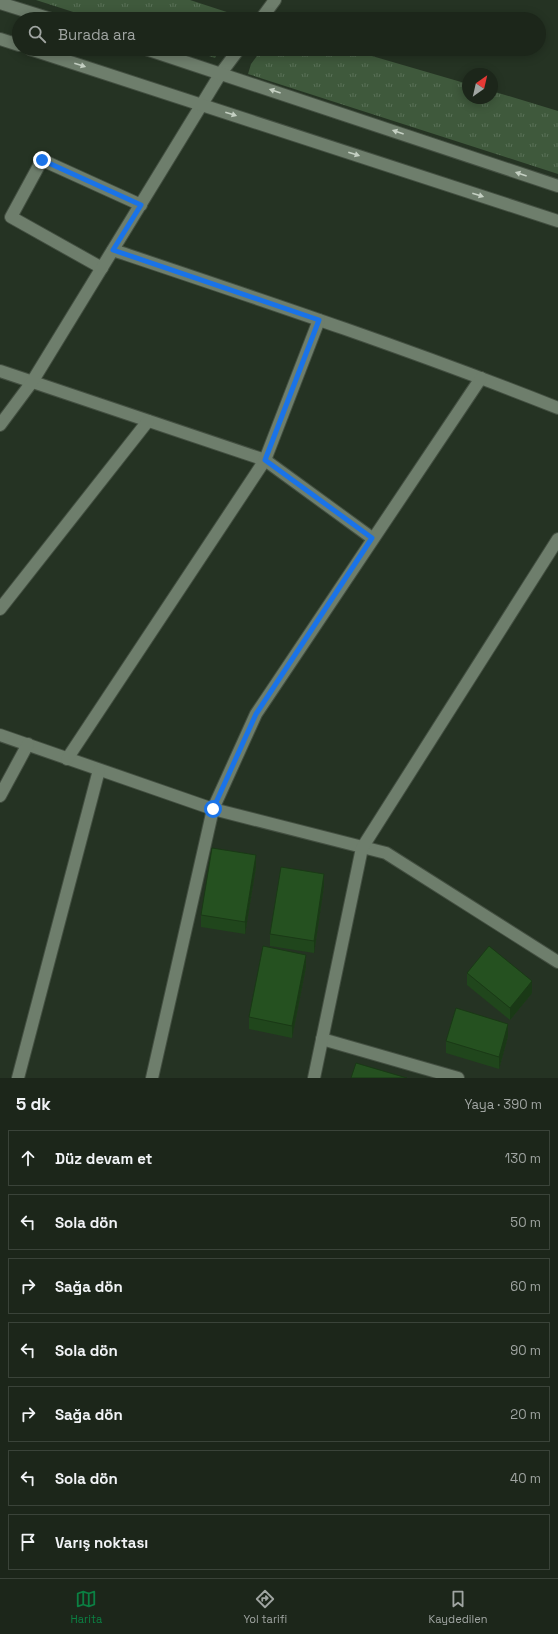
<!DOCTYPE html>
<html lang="tr">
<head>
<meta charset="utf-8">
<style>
  body { margin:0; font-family:"Space Grotesk",sans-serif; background:#293227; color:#f1f3f6 }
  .compass { position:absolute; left:462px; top:68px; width:36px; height:36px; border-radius:50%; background:#1c261a; box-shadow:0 2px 10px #0003; rotate:34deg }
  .stop { position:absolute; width:12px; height:12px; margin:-9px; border:3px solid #1a73e8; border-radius:50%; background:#fff }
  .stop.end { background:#1a73e8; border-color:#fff; box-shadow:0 1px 4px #0008 }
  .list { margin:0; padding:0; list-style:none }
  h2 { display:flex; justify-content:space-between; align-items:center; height:52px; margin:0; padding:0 16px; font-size:17px }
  h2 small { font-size:13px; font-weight:400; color:#a0a5a2 }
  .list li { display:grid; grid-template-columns:26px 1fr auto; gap:12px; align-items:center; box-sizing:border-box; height:56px; margin:0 8px 8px; padding:0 8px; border:1px solid #3a4339; border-radius:0px }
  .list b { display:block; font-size:15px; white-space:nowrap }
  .list em { font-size:13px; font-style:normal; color:#a0a5a2 }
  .icon { flex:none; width:22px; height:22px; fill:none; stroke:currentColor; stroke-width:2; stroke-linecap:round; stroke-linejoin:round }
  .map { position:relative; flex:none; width:558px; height:1078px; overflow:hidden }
  .search { position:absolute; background:#1c261a; box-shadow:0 2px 10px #0003; left:12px; right:12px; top:12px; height:44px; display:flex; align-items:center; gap:10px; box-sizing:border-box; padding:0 14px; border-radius:22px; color:#a0a5a2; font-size:15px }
  .sheet { height:500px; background:#1c261a }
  nav { display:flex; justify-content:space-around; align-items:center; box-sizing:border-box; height:56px; border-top:1px solid #3a4339; background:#1c261a; font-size:11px; color:#a0a5a2 }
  nav a { display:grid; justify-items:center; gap:2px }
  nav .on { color:#0b8043 }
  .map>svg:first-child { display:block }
  .grass { fill:url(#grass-tufts) }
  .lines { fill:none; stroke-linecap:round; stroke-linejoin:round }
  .minor-casing { stroke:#434f41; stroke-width:14 }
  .secondary-casing { stroke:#434f41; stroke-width:14 }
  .minor { stroke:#6e7e6c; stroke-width:12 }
  .secondary { stroke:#6e7e6c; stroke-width:12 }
  .wall { fill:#20461c }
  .shaded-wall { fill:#1a3916 }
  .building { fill:#255120; stroke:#1a3916 }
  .oneway { fill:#c5d0c3 }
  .route { stroke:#1a73e8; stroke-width:5 }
</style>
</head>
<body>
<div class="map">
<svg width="558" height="1078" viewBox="0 0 558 1078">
  <defs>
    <pattern id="grass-tufts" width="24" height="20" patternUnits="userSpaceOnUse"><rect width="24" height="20" fill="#3f593c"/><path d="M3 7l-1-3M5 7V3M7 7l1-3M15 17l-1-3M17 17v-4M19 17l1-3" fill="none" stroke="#5a7158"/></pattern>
  </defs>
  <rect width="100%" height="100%" fill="#253323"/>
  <g class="grass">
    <polygon points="36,0 190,0 239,16 237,19 95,19"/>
    <polygon points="188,49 220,49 215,58"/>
    <polygon points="262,49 348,49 468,84 468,98 492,98 492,91 558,111 558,174 248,74 251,64"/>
  </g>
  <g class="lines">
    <g class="minor-casing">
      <g id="minor">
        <polyline points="261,19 275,0"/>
        <path d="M 113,250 C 262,300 412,350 558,408"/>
        <polyline points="102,268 11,217 42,160 141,205"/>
        <polyline points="0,371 265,460 372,538"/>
        <polyline points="0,425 32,382 221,73 239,49"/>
        <polyline points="0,609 148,421"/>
        <polyline points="0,735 213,809 386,853 558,962"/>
        <polyline points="67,759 265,460 319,320"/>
        <polyline points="0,796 28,744"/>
        <polyline points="322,1039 458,1078"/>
        <polyline points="18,1078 99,770"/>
        <polyline points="152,1078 213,809 256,714 481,378"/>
        <polyline points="314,1078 362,848 558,539"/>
      </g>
    </g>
    <g class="secondary-casing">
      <g id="secondary">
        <polyline points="0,3 51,19"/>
        <polyline points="0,39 19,45"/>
        <polyline points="30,49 558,221"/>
        <polyline points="146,49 558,186"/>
      </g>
    </g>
    <use href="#minor" class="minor"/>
    <use href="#secondary" class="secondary"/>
  </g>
  <g class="wall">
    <polygon points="256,867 245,934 201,927 201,915"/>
    <polygon points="324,886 314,953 270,946 270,934"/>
    <polygon points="306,967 292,1038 249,1029 249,1017"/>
    <polygon points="467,973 532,993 510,1020 467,985"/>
    <polygon points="508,1036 499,1069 446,1053 446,1041"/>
  </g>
  <g class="shaded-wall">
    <polygon points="256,855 256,867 245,934 245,922"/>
    <polygon points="324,874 324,886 314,953 314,941"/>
    <polygon points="306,955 306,967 292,1038 292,1026"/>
    <polygon points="532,981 532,993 510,1020 510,1008"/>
    <polygon points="508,1024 508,1036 499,1069 499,1057"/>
  </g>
  <g class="building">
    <polygon points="212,848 256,855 245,922 201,915"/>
    <polygon points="281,867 324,874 314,941 270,934"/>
    <polygon points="263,946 306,955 292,1026 249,1017"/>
    <polygon points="489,946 532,981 510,1008 467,973"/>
    <polygon points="456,1008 508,1024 499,1057 446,1041"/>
    <polygon points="356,1063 407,1078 351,1078"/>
  </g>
  <defs><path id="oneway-solid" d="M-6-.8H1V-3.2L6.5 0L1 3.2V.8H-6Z"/></defs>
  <g class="oneway">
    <use href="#oneway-solid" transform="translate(80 65) rotate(18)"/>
    <use href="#oneway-solid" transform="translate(275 91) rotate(-161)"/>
    <use href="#oneway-solid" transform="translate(231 114) rotate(18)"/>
    <use href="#oneway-solid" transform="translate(398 132) rotate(-161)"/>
    <use href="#oneway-solid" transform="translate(354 154) rotate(18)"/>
    <use href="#oneway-solid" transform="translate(521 174) rotate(-161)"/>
    <use href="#oneway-solid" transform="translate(478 195) rotate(18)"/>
  </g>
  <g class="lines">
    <polyline class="route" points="42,160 141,205 113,250 319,320 265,460 372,538 256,714 213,809"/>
  </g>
</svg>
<svg class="compass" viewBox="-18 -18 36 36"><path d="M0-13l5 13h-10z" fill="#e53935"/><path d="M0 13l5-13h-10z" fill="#a0a5a2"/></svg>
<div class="stop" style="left:213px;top:809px"></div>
<div class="stop end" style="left:42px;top:160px"></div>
<div class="search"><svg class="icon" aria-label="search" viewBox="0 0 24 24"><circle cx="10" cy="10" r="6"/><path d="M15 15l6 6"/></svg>Burada ara</div>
</div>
<section class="sheet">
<h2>5 dk<small>Yaya · 390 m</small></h2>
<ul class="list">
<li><svg class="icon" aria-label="ahead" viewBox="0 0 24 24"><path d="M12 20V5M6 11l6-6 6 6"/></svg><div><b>Düz devam et</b></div><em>130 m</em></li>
<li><svg class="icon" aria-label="left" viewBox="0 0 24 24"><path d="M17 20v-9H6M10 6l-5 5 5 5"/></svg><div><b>Sola dön</b></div><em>50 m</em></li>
<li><svg class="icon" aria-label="right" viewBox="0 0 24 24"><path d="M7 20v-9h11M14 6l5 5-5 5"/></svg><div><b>Sağa dön</b></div><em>60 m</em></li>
<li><svg class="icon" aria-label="left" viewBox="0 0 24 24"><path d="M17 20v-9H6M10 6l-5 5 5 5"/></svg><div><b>Sola dön</b></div><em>90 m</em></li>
<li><svg class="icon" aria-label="right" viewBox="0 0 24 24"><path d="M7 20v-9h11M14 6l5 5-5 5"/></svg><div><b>Sağa dön</b></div><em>20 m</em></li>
<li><svg class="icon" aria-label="left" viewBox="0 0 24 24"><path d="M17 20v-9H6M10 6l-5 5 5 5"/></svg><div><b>Sola dön</b></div><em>40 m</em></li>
<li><svg class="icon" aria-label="arrive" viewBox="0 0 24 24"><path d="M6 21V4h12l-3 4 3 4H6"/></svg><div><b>Varış noktası</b></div></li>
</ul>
</section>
<nav>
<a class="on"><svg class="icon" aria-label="map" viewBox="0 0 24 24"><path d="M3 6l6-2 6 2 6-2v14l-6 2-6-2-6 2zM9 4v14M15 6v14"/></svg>Harita</a>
<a><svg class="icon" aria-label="directions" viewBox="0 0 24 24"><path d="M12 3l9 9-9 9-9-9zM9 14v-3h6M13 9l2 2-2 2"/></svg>Yol tarifi</a>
<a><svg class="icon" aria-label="saved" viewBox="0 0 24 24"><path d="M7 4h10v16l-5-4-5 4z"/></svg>Kaydedilen</a>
</nav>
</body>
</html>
